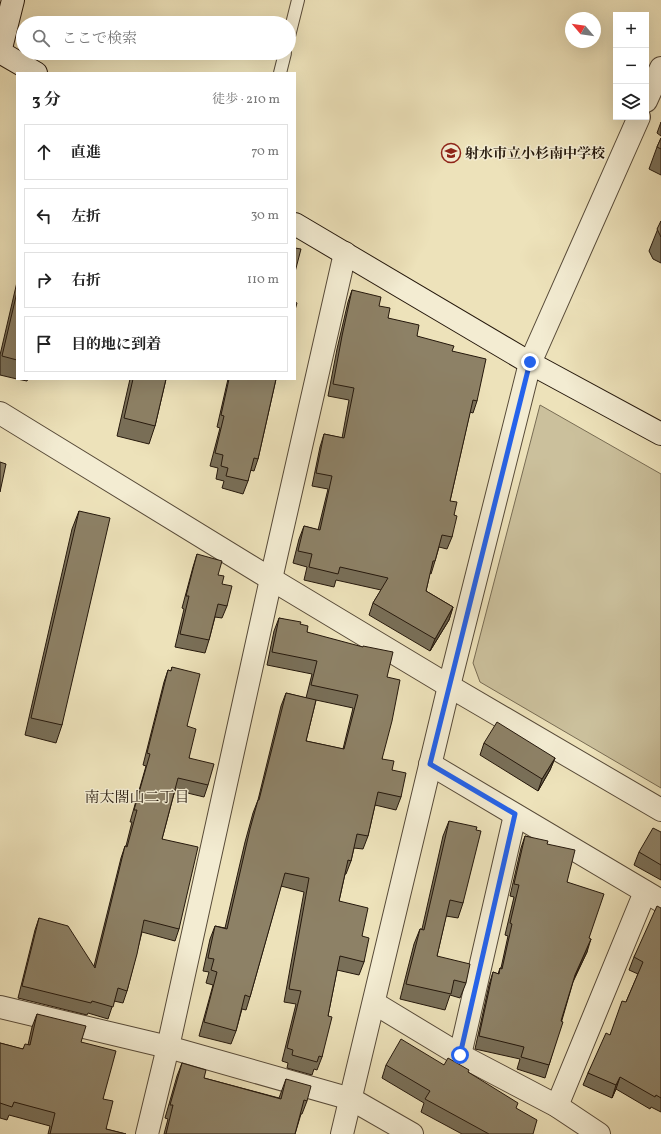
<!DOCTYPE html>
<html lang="ja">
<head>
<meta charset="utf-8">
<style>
  body { margin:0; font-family:Vollkorn,"Noto Serif JP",serif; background:#f2f2f2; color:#222 }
  .controls { position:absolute; right:12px; top:12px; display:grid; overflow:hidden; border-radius:0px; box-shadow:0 4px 16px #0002 }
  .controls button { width:36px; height:36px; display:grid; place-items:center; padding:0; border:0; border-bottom:1px solid #e0e0e0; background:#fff; color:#222; font:20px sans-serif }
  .compass { position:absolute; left:565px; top:12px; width:36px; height:36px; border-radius:50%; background:#fff; box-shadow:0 4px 16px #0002; rotate:299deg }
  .stop { position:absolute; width:12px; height:12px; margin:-9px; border:3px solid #2563eb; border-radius:50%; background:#fff }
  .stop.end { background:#2563eb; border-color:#fff; box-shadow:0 1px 4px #0008 }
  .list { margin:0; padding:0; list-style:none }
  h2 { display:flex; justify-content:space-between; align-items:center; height:52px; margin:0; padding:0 16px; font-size:17px }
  h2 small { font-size:13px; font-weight:400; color:#767676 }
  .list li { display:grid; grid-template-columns:26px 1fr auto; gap:12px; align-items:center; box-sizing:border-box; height:56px; margin:0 8px 8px; padding:0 8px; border:1px solid #e0e0e0; border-radius:0px }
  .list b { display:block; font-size:15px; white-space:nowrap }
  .list em { font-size:13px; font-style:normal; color:#767676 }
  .icon { flex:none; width:22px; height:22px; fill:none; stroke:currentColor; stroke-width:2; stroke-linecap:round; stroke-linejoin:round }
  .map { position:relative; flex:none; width:661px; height:1134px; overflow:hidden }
  .search { position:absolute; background:#fff; box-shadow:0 4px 16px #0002; left:16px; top:16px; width:280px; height:44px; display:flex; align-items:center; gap:10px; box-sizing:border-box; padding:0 14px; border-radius:22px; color:#767676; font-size:15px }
  .panel { position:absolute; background:#fff; box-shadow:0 4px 16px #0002; left:16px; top:72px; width:280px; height:308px; border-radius:0px }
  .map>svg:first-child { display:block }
  .green { fill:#cbc09c; stroke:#786c54 }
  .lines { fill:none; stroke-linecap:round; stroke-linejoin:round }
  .lane-casing { stroke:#574a38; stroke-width:14 }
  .street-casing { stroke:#574a38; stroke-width:24 }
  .secondary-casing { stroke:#25180c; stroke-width:24 }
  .lane { stroke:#f3ecd2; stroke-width:12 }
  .street { stroke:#f3ecd2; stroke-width:22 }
  .secondary { stroke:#f3ecd2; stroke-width:22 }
  .wall { fill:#796f58; stroke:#25180c; fill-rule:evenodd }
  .shaded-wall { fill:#635a47; stroke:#25180c }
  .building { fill:#8d8166; stroke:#25180c }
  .route { stroke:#2563eb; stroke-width:5 }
  .labels { text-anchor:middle; stroke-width:3; stroke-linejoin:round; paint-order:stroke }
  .poi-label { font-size:14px; font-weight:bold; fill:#25180c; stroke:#f3ecd2; text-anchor:start }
  .neighbourhood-label { font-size:15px; fill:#25180c; stroke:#f3ecd2 }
</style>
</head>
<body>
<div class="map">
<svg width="661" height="1134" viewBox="0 0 661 1134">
  <rect width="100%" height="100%" fill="#ede2ba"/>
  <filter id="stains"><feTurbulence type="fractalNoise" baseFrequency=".005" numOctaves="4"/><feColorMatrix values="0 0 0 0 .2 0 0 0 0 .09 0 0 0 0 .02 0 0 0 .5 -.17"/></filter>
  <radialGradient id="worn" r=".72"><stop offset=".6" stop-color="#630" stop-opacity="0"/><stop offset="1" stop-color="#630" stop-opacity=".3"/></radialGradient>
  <polygon class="green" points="540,405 661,474 661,788 480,682 473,663"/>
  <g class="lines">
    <g class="lane-casing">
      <g id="lane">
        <polyline points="289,36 298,0"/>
        <polyline points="280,73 285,53"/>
      </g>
    </g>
    <g class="street-casing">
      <g id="street">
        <polyline points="646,101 661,68"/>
        <polyline points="0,413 271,579 449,686 661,810"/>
        <polyline points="430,764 661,901"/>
        <polyline points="374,1003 460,1055 557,1106 599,1134"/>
        <polyline points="0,1007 168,1047 351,1099 412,1134"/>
        <polyline points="460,1055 515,815"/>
        <polyline points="557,1106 645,892"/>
        <polyline points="147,1134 168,1047 271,579 345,253"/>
        <polyline points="342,1134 449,686 530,363 639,117"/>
      </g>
    </g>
    <g class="secondary-casing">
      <g id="secondary">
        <polyline points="0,52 13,0"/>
        <polyline points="0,52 36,73"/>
        <polyline points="295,224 530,363 661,434"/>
      </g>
    </g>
    <use href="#lane" class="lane"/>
    <use href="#street" class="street"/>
    <use href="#secondary" class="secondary"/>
  </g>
  <g class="wall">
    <polygon points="661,122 661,136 657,133"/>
    <polygon points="661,138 661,175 649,169 657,147"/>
    <polygon points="661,221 661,263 653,259 649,251"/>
    <polygon points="17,282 17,379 0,375 0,355"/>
    <polygon points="352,290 379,306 388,318 417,336 452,351 477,401 473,413 470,412 450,501 454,515 452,537 447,549 439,547 435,561 431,574 430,573 426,591 453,607 449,620 430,651 369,615 373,603 381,590 336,580 334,587 304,580 307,567 293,563 299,539 304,526 318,530 328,489 312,486 320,447 324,434 342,438 349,400 328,396 337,349 348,302"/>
    <polygon points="17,379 28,379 27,381"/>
    <polygon points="130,379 166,379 155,426 149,444 117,436"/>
    <polygon points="228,379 276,379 258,459 254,471 250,470 248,481 243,494 222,488 224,481 216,479 218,468 210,466 220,428 217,427"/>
    <polygon points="79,511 62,725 56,743 25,735 72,529"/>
    <polygon points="197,554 218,575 227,606 222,618 215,617 209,640 205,653 175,647 184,609 182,608 193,567"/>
    <path d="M 279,618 L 300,624 L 307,632 L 387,677 L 382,759 L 392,770 L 401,797 L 396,810 L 375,805 L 368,836 L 363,849 L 354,848 L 351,861 L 346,874 L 345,874 L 339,901 L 362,936 L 364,962 L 359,975 L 337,970 L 328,1016 L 322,1057 L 317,1070 L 314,1069 L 312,1075 L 287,1068 L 288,1063 L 282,1061 L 296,1004 L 284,1002 L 304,892 L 281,886 L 250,997 L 246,1010 L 242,1009 L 236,1031 L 231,1044 L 199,1036 L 213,985 L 206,983 L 209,972 L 203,971 L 210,939 L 215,926 L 225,928 L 245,842 L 253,813 L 258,800 L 281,706 L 286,693 L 306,698 L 312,674 L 267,665 L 274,631 ZM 316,700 L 353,708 L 343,749 L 306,741 Z"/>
    <polygon points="172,667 187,726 189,758 208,785 204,797 175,790 162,839 179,929 175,941 142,932 127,991 123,1003 114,1001 108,1019 88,1013 87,1015 18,998 35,930 39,918 94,966 121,858 125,846 126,846 132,822 130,822 146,766 143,765 164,682 168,670 171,671"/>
    <polygon points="484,743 555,758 550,770 538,791 480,755"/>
    <polygon points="449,821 463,903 458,918 446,916 437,956 466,983 460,998 450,995 445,1010 400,999 414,944 420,929 422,929 443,836"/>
    <polygon points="661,832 661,880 634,865 639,852"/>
    <polygon points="525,836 547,844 567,882 589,938 587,952 573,982 549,1065 545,1078 517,1069 520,1059 475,1049 489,985 493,972 498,974 500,968 501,968 508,936 505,935 514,897 510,896 521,848"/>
    <polygon points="661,908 661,1112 651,1107 650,1109 616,1089 612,1098 583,1085 588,1073 610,1035 626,1002 638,974 629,970 634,957"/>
    <polygon points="37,1014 81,1042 103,1099 106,1129 126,1134 48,1134 50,1126 9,1115 7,1120 0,1118 0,1043 22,1049 28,1045 32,1027"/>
    <polygon points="182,1063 204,1078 279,1098 286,1079 307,1101 302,1114 301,1114 295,1134 164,1134 168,1119 165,1118 177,1076"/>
    <polygon points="386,1065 444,1065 468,1072 533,1134 462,1134 421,1112 424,1103 382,1078"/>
  </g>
  <g class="shaded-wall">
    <polygon points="453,607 449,620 430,651 435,639"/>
    <polygon points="555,758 550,770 538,791 542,779"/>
    <polygon points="591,939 587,952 570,987 575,975"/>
    <polygon points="620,1077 616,1089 612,1098 616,1085"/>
  </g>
  <g class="building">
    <polygon points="661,138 661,149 657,147"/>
    <polygon points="661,221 661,237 657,229"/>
    <polygon points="295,248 301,249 295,272"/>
    <polygon points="352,290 381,297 379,306 390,308 388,318 419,325 417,336 454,346 452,351 486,359 477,401 473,400 450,501 457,502 454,515 457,516 452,537 442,535 435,561 433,561 426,591 453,607 435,639 373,603 388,578 340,567 338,574 309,567 312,554 298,551 304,526 320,530 332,476 316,473 324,434 344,438 354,388 333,384 342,336"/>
    <polygon points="17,292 17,360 2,356"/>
    <polygon points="295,302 297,303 295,310"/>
    <polygon points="133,379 166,379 155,426 124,418"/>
    <polygon points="229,379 276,379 258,459 254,458 248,481 226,476 228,468 221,466 223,455 215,453 224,416 221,415"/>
    <polygon points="0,462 6,464 0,492"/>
    <polygon points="79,511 110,518 62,725 31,718"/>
    <polygon points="197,554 222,561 218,575 224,576 222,584 232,586 227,606 218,604 209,640 180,634 189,596 186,596"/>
    <polygon points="279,618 301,622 300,624 308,626 307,632 363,647 363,646 393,652 387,677 400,680 392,721 382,759 394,761 392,770 406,773 401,797 378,792 368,836 357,834 351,861 348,860 339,901 368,908 362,936 369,938 364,962 340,956 328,1016 332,1017 322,1057 319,1056 317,1062 292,1055 293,1050 287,1048 301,991 289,989 309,878 285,873 250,997 245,995 236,1031 204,1022 217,972 211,970 214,959 208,958 215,926 227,929 250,829 258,800 259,800 286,693 316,700 306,741 344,749 358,695 311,685 317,661 272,652"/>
    <polygon points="172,667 200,674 187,726 196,729 189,758 214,764 208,785 178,778 162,839 198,847 179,929 144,920 137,954 127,991 118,988 113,1007 92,1001 91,1003 22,986 39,918 68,926 95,968 125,846 127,847 137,810 134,810 150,754 147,753 168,670 171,671"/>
    <polygon points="497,722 555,758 542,779 484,743"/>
    <polygon points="449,821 477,827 476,830 481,831 463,903 450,900 437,956 470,964 466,983 454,980 451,994 406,984 420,929 424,930"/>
    <polygon points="653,828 661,832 661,865 639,852"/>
    <polygon points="525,836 548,841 547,844 575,850 567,882 604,894 589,938 591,939 575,975 561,1021 563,1022 549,1065 521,1057 524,1047 479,1036 493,972 499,974 500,968 502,969 512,924 510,923 519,885 514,884"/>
    <polygon points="657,906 661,908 661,1098 656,1095 655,1097 620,1077 616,1085 588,1073 606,1033 610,1035 622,1001 626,1002 643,962 634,957"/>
    <polygon points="37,1014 86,1026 81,1042 116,1051 103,1099 113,1101 106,1129 126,1134 50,1134 55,1113 14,1102 12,1107 0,1103 0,1043 23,1049 25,1044 30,1045"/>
    <polygon points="401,1039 444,1065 448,1058 469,1070 468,1072 518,1103 516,1108 537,1120 533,1134 489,1134 425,1099 430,1091 386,1065"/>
    <polygon points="182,1063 206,1070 204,1078 281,1099 286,1079 311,1086 307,1101 304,1100 295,1134 166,1134 173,1105 170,1105"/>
  </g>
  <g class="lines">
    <polyline class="route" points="460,1055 515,814 430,764 530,362"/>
  </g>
  <defs>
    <g id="school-ring" transform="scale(1)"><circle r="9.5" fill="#f3ecd2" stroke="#8f2418" stroke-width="1.5"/><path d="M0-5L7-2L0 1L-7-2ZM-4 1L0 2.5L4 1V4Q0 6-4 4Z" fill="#8f2418"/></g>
  </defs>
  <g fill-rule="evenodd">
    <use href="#school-ring" x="451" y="153"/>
  </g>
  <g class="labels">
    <g class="poi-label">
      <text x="465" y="158">射水市立小杉南中学校</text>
    </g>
    <g class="neighbourhood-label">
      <text x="137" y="802">南太閤山二丁目</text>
    </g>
  </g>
  <rect width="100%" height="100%" filter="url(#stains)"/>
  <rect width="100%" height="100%" fill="url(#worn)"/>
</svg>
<div class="controls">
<button>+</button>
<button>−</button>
<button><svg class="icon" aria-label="layers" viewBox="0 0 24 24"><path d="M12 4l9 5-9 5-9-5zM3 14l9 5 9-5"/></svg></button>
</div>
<svg class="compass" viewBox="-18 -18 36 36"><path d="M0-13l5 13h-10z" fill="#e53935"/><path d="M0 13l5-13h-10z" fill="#767676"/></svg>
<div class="stop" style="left:460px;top:1055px"></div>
<div class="stop end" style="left:530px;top:362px"></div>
<div class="search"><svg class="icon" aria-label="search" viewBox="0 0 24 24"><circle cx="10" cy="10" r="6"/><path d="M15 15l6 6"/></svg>ここで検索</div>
<section class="panel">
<h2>3 分<small>徒歩 · 210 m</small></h2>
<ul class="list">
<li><svg class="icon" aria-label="ahead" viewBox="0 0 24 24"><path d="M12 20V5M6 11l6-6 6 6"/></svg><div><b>直進</b></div><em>70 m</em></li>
<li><svg class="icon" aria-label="left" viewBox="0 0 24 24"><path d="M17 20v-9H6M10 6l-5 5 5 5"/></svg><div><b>左折</b></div><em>30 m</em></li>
<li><svg class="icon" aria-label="right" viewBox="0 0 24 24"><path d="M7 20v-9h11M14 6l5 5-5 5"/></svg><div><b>右折</b></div><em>110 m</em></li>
<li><svg class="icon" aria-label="arrive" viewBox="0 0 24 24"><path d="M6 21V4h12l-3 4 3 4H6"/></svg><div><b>目的地に到着</b></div></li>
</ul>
</section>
</div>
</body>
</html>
